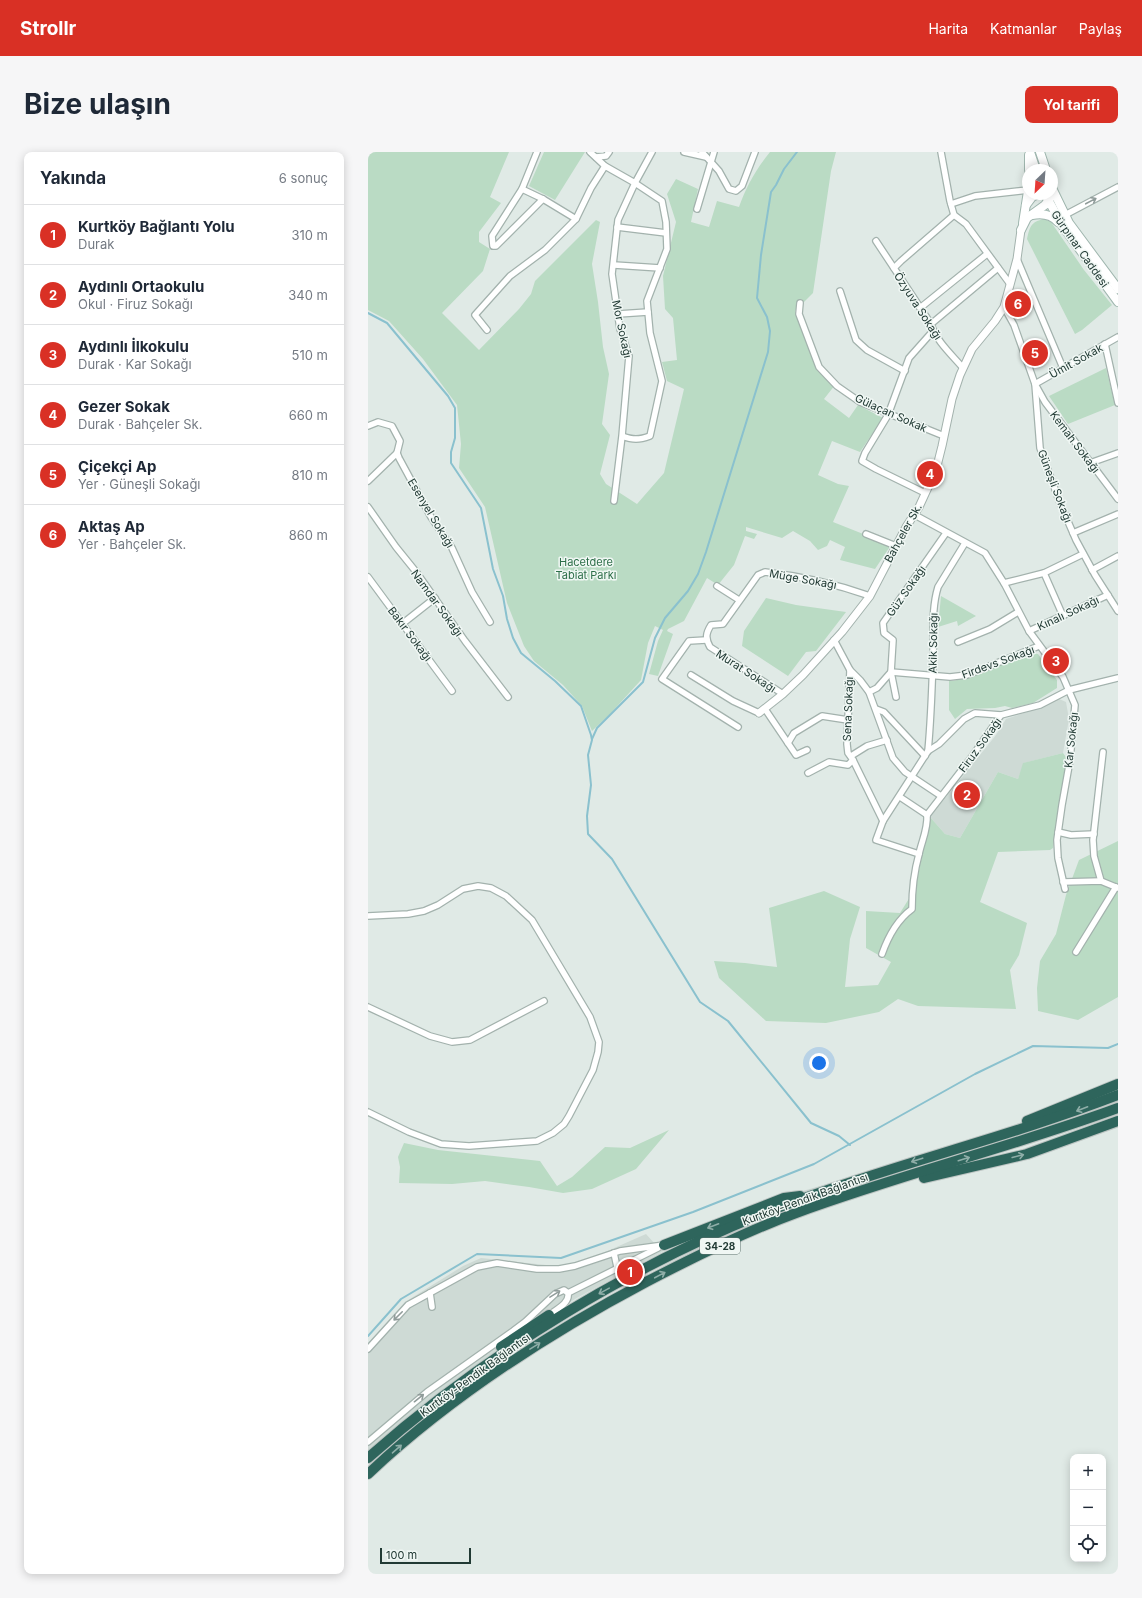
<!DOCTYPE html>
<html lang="tr">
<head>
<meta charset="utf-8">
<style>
  body { margin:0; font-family:Inter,sans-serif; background:#f6f6f7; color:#1f2937 }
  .controls { position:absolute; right:12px; bottom:12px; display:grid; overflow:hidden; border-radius:8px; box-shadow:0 2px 10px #0003 }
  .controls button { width:36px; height:36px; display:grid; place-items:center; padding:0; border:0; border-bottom:1px solid #e0e1e3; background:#fff; color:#1f2937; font:20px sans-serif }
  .compass { position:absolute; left:654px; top:12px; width:36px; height:36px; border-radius:50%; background:#fff; box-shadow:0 2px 10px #0003; rotate:205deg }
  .scale { position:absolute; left:12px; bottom:10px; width:91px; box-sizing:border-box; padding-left:4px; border:2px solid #213a34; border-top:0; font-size:11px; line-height:14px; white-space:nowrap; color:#213a34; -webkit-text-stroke:3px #f0f7f4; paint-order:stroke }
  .you { position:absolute; left:451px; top:911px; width:14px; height:14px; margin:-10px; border:3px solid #fff; border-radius:50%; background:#1a73e8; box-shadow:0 0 0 6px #1a73e833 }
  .badge { display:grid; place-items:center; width:26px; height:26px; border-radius:50%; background:#d93025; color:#fff; font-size:13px; font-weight:700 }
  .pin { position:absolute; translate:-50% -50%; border:2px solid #fff; box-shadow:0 1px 4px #0006 }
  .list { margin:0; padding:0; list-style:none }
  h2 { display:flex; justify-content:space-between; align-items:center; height:52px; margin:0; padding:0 16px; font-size:17px }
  h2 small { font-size:13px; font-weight:400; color:#747a83 }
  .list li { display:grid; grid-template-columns:26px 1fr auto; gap:12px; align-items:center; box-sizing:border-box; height:60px; padding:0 16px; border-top:1px solid #e0e1e3 }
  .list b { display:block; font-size:15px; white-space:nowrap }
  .list p { margin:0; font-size:13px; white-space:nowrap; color:#747a83 }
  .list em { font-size:13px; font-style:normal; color:#747a83 }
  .icon { flex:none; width:22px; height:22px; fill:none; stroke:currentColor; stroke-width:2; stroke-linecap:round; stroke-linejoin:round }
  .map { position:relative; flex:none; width:750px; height:1422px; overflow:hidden; border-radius:8px }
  header { display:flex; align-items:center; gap:24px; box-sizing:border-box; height:56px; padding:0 20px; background:#d93025; color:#fff }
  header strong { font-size:19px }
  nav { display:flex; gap:22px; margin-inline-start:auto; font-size:14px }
  .intro { display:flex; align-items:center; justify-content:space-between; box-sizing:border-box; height:96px; padding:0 24px }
  h1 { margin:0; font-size:28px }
  .button { padding:10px 18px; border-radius:8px; background:#d93025; color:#fff; font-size:14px; font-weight:700 }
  main { display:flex; gap:24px; padding:0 24px }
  aside { flex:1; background:#fff; border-radius:8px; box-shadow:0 2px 10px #0003 }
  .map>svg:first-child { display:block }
  .built { fill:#cedad5 }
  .green { fill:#badbc4 }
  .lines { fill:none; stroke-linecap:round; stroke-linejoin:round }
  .stream { stroke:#8ac1ce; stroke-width:2 }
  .minor-casing { stroke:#a3b2ad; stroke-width:8 }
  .tertiary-casing { stroke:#a3b2ad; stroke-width:9 }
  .secondary-casing { stroke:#9fb6ae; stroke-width:10 }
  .motorway-casing { stroke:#bcc4c2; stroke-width:12 }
  .minor { stroke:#fff; stroke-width:5.5 }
  .tertiary { stroke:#fff; stroke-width:7 }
  .secondary { stroke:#fff; stroke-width:8 }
  .motorway { stroke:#2e655c; stroke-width:10 }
  .oneway { stroke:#909c9a }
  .oneway2 { stroke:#8faea8 }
  .labels { text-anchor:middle; stroke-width:3; stroke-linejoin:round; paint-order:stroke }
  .shield { fill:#f0f7f4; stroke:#5f736e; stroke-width:1 }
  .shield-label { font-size:10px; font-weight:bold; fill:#213a34 }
  .street-label { font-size:11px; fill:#213a34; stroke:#f0f7f4 }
  .park-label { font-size:11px; fill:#2d6f49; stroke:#f0f7f4 }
</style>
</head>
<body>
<header>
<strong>Strollr</strong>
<nav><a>Harita</a><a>Katmanlar</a><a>Paylaş</a></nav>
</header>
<div class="intro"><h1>Bize ulaşın</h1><a class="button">Yol tarifi</a></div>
<main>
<aside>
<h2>Yakında<small>6 sonuç</small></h2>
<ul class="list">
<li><span class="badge">1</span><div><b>Kurtköy Bağlantı Yolu</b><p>Durak</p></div><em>310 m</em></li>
<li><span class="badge">2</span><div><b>Aydınlı Ortaokulu</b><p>Okul · Firuz Sokağı</p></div><em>340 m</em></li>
<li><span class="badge">3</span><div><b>Aydınlı İlkokulu</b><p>Durak · Kar Sokağı</p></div><em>510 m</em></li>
<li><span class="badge">4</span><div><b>Gezer Sokak</b><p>Durak · Bahçeler Sk.</p></div><em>660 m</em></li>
<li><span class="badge">5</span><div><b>Çiçekçi Ap</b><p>Yer · Güneşli Sokağı</p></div><em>810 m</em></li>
<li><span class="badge">6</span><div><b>Aktaş Ap</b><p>Yer · Bahçeler Sk.</p></div><em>860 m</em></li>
</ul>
</aside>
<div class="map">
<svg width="750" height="1422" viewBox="0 0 750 1422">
  <rect width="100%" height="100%" fill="#e0eae6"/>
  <g class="built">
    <polygon points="689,546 698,550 701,567 695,601 656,611 650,627 630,620 592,686 577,682 562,665 628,583 638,567 674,555"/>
    <polygon points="459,1032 411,1049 305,1094 207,1147 122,1205 0,1301 0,1191 37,1150 95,1114 113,1106 188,1114 202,1114 219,1108 278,1082 287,1092 417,1044"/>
  </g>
  <g class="green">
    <path d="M 0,0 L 141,0 L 122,45 L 133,51 L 111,80 L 111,90 L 122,97 L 115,119 L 74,161 L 111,198 L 151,157 L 163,142 L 167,129 L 228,68 L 232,70 L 224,112 L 230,150 L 235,195 L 241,222 L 234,272 L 242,283 L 232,322 L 238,332 L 269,352 L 296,321 L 316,237 L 299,229 L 294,210 L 309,208 L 305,166 L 297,157 L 295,124 L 308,70 L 299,42 L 308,27 L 330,37 L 323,70 L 341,75 L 349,49 L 371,55 C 378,35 388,17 402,0 L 468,0 L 463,19 L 445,141 L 427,159 L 448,215 L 467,233 L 456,247 L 481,266 L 490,253 L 515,266 L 492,300 L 464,289 L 450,323 L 470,332 L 481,334 L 465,370 L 523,393 L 507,417 L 472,408 L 477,395 L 462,388 L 459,394 L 450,398 L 442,389 L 425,379 L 414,386 L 378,375 L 378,379 L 389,382 L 386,387 L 377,384 L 366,413 L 350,433 L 339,426 L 316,469 L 300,477 L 299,479 L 305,482 L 290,524 L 281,522 L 290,489 L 295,478 L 287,474 L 280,491 L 273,528 L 242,562 L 224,579 L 214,554 L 195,533 L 166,509 L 156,494 L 139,451 L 117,355 L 91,316 L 93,292 L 89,253 L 55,207 L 21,169 L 0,158 Z"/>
    <polygon points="176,0 217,0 187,48 161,34"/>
    <path d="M 676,67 L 683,70 L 716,118 L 744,153 L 714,178 L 707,182 L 659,87 C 662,74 663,70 676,67 Z"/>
    <polygon points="738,216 747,253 700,272 681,244"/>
    <polygon points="573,444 608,464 590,474 589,469 570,475"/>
    <polygon points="398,446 428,453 478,460 448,499 438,500 420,524 374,494 376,479"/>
    <path d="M 662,501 L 670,502 L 689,528 L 689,536 L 665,551 L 644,556 L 637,554 L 627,556 L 599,557 L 587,567 L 581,558 L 581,529 C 597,530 645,508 662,501 Z"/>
    <polygon points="695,601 700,608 687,678 685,696 682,698 630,700 612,750 659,771 651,803 642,818 648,857 550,854 530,847 511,860 458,871 398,869 351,826 346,809 377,811 409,815 401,756 456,739 492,755 482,787 477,835 510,833 523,810 498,796 498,759 532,761 547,737 562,665 577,682 592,686 630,620 650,627 655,611"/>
    <polygon points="750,689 750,845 710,868 670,859 669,836 672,809 688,782 698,743 711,708"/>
    <polygon points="301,978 268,1017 224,1037 195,1041 161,1035 117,1029 84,1032 31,1031 32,1015 30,1005 36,991 70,998 172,1009 189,1034 204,1025 237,995 262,996"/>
  </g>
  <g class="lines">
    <g class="stream">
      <polyline points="0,161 19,171 80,244 87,256 87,286 83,300 83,311 113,356 125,417 135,444 139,467 145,486 153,501 187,529 213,554 223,583 224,588 220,603 223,633 219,664 220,682 244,707 332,850 360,869 443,971 471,984 482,993"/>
      <polyline points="224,587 229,576 275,530 287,486 297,466 320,439 330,422 338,400 400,200 402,179 399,165 389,146 393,103 403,40 408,33 416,17 429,0"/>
      <polyline points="0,1184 33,1147 109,1102 193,1106 325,1060 446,1012 607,922 665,894 740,896 750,892"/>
    </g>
    <g class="minor-casing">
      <g id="minor">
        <polyline points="169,0 154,37 124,84 125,94 128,94 175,47"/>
        <polyline points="222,0 237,14 267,31 284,0"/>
        <polyline points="316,0 338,5"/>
        <polyline points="334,0 351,19 361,37 368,39 374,34 387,0"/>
        <polyline points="573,0 582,49 586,63 598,72 642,132"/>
        <polyline points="228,5 238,4 241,0"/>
        <polyline points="154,37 175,47 208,67"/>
        <polyline points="583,52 607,44 660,38"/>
        <polyline points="329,57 346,0"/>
        <polyline points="697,63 750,35"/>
        <polyline points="249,75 298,81"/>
        <path d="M 508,89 L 563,172 C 568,189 584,203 595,216"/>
        <polyline points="649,107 695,216"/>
        <polyline points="246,113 292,116"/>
        <polyline points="526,116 533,109 586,63"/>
        <polyline points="472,139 488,188 499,198 537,219"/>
        <polyline points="432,151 431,162 451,215 469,234 492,250 576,284"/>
        <polyline points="636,155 646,173 667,232 672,296 692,351 708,388 727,423 750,459"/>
        <polyline points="552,156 619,102"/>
        <polyline points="250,162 280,160"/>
        <polyline points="563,172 630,116"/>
        <polyline points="119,178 107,163 142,124 177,98 208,67 223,36 237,14"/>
        <polyline points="750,185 667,232 677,250 750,347"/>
        <polyline points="737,192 750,251"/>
        <polyline points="0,274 10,270 24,274 32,289 29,301 31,306 63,365 84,396 104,440 122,470"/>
        <polyline points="722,311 750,301"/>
        <polyline points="0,329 29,301"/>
        <polyline points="557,341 508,317 494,309 497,301 520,263 541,206 565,179"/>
        <path d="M 246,349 L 254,284 L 261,204 L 252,177 L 244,122 L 250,68 L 267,31 L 294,49 L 298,70 L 299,97 L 279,149 L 282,181 L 294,229 L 282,284 C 271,288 265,288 254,284"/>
        <polyline points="0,355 28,395 49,421 97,489 140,545"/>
        <polyline points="545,362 617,401 636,431 661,479 695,525 707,553 702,608 694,653 689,688 690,706 697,737"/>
        <polyline points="705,381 750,362"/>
        <polyline points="498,382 528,394"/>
        <polyline points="724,418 750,404"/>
        <polyline points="676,421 695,464"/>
        <polyline points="0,425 84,539"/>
        <polyline points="636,431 676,421 715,402"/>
        <polyline points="349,434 371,448"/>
        <polyline points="34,472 67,446"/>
        <polyline points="661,479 740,443"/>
        <polyline points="338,488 321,489 294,527 370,575"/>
        <polyline points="466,488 482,518 479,592 480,601 485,608 515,669"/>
        <polyline points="590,490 622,477 650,460"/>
        <polyline points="482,518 492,528 501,540 525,606 537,620 573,644"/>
        <polyline points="323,523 365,549 391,561"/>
        <polyline points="501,540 509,536 523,520 582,525 599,523 671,494"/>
        <path d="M 415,542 L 342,495 C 337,486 338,481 343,473 L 355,472 L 390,423 L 397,420 C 433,424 468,432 502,444"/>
        <polyline points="528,545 523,520 525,488 516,481 515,471 578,381"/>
        <polyline points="397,557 428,603 439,598"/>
        <polyline points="508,557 516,560 557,604"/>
        <polyline points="420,591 426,581 454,564 480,568"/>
        <path d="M 560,599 C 563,568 564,537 565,506 C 566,482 563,458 570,435 L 597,391"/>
        <polyline points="483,604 499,594 519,588"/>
        <polyline points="440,621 461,610 480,613 485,608"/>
        <polyline points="532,645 559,663"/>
        <polyline points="559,663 603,606 633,563 672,553 701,538 750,526"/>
        <polyline points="690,680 703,683 726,682"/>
        <polyline points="551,702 508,688 515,669 560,599 571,592 596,567 607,561 633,563"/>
        <polyline points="733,729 726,704 725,688 735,600"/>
        <polyline points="695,730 733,729 750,736"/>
        <polyline points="0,764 40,762 56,759 70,753 95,737 110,734 123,736 138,744 164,768 222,865 231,890 230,900 225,918 201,964 196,972 185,981 169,989 101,994 73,992 41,980 0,960"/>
        <polyline points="708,800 748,735"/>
        <path d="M 514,802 C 520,785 529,768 544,757 C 544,738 546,720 551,702 C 554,688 560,677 559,663"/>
        <polyline points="0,855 62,884 84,890 102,888 176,849"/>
        <polyline points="246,1101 249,1115"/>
        <polyline points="62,1141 64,1155"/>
        <polyline points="200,1141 290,1096"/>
        <polyline points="0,1197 40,1153 109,1115 129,1111 169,1117 191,1117 207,1114 252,1099 296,1093"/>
        <path d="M 0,1290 L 59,1240 L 145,1179 L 157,1170 L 187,1142 L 196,1138 L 200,1141 C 202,1151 189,1157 181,1163"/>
      </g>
    </g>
    <g class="tertiary-casing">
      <polyline id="tertiary" points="391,561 415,542 435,523 474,480 502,444 538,375 551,355 568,318 574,294 584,247 592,223 604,197 627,169 636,155 649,107 653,78"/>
    </g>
    <g class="secondary-casing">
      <g id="secondary">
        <polyline points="662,0 668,18"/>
        <polyline points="672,0 678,18"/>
        <polyline points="661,18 661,3"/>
        <polyline points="684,36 701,71 750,137"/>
        <polyline points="677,42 694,73 750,150"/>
        <polyline points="658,53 664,45 670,42"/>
        <path d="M 664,63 C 674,61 683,62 690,70"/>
        <polyline points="655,71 660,39"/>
        <polyline points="653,78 659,66 677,53 683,45"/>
      </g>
    </g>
    <g class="motorway-casing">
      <g id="motorway">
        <polyline points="659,969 750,932"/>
        <polyline points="556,1026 659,1002 750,969"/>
        <polyline points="296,1093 416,1046 432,1044"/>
        <polyline points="133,1195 181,1163"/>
        <path d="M 0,1306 C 118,1201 269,1109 417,1053 C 527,1012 641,985 750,943"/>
        <path d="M 0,1322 C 82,1245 178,1183 278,1130 C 326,1105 376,1080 428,1061 C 534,1022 644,995 750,956"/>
      </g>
    </g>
    <use href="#minor" class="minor"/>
    <use href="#tertiary" class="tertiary"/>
    <use href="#secondary" class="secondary"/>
    <use href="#motorway" class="motorway"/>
  </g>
  <defs><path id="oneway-shaft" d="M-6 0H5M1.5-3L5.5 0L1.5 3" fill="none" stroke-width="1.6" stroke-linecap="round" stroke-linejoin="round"/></defs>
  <g class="oneway">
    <use href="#oneway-shaft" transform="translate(723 49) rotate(-28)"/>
    <use href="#oneway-shaft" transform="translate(187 1142) rotate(-32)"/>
    <use href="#oneway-shaft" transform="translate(30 1164) rotate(135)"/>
    <use href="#oneway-shaft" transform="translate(51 1246) rotate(-39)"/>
  </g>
  <g class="oneway2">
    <use href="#oneway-shaft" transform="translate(714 957) rotate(159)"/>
    <use href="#oneway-shaft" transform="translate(650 1004) rotate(-14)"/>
    <use href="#oneway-shaft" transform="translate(596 1007) rotate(-17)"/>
    <use href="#oneway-shaft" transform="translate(549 1008) rotate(162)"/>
    <use href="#oneway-shaft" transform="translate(345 1074) rotate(159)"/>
    <use href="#oneway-shaft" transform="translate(292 1123) rotate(-28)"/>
    <use href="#oneway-shaft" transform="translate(236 1139) rotate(151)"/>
    <use href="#oneway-shaft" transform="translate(167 1194) rotate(-32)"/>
    <use href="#oneway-shaft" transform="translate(29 1297) rotate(-41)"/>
  </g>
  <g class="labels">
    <rect class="shield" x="332" y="1086" width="40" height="16" rx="3"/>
    <g class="shield-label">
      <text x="352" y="1098">34-28</text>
    </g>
    <g class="street-label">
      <text transform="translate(712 97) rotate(55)" y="4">Gürpınar Caddesi</text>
      <text transform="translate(550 154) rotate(57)" y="4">Özyuva Sokağı</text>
      <text transform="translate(254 177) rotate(78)" y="4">Mor Sokağı</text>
      <text transform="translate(708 209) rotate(-29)" y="4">Ümit Sokak</text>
      <text transform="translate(523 261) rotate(24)" y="4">Gülaçan Sokak</text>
      <text transform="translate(707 290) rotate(53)" y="4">Kemah Sokağı</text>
      <text transform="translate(687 334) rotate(69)" y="4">Güneşli Sokağı</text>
      <text transform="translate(63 361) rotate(59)" y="4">Esenyel Sokağı</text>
      <text transform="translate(535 381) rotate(-61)" y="4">Bahçeler Sk.</text>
      <text transform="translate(435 427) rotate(10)" y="4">Müge Sokağı</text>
      <text transform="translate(538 439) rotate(-55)" y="4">Güz Sokağı</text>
      <text transform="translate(69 451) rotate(54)" y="4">Namdar Sokağı</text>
      <text transform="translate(700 461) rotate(-25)" y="4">Kınalı Sokağı</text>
      <text transform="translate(42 482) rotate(53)" y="4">Bakır Sokağı</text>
      <text transform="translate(565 491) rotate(-89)" y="4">Akik Sokağı</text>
      <text transform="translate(630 510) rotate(-20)" y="4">Firdevs Sokağı</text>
      <text transform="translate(378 519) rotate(33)" y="4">Murat Sokağı</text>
      <text transform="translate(480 557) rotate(-88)" y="4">Sena Sokağı</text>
      <text transform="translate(703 588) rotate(-84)" y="4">Kar Sokağı</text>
      <text transform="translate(612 593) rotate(-54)" y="4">Firuz Sokağı</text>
      <text transform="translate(437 1047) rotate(-20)" y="4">Kurtköy-Pendik Bağlantısı</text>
      <text transform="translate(107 1223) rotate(-36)" y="4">Kurtköy-Pendik Bağlantısı</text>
    </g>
    <g class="park-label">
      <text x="218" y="414">Hacetdere<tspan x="218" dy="13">Tabiat Parkı</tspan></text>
    </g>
  </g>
</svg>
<div class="controls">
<button>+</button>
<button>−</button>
<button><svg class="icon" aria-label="locate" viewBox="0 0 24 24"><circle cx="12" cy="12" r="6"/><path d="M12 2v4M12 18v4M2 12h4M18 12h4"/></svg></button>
</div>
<svg class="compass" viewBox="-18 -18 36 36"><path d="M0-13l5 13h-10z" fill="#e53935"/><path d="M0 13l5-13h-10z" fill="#747a83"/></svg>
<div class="scale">100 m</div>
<div class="you"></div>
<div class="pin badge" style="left:262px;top:1120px">1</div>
<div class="pin badge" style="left:599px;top:643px">2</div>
<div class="pin badge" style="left:688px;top:509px">3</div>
<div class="pin badge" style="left:562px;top:322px">4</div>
<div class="pin badge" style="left:667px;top:201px">5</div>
<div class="pin badge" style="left:650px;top:152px">6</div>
</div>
</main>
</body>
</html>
